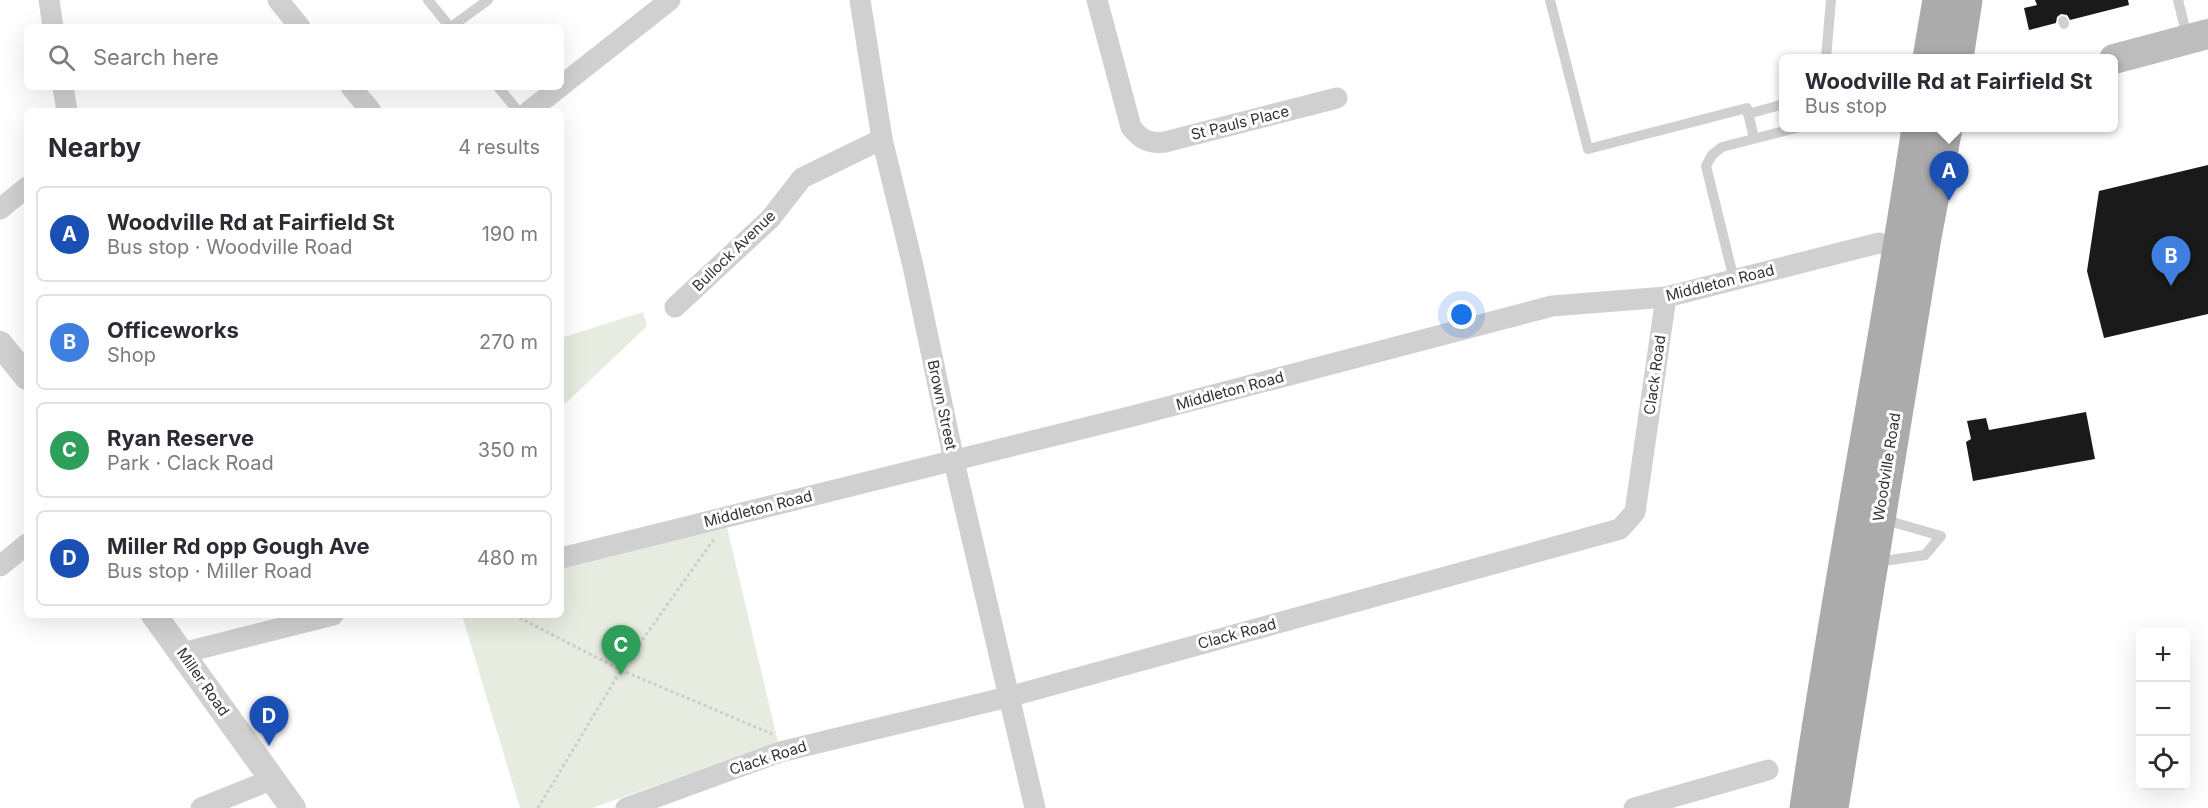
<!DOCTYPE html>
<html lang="en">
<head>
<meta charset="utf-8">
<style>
  body { margin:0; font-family:Inter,sans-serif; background:#f2f2f3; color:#2b2b33 }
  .controls { position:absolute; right:18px; bottom:18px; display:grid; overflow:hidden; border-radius:9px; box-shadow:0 6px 24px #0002 }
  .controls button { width:54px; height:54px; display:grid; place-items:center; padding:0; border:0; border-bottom:2px solid #e1e1e2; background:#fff; color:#2b2b33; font:30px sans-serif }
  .you { position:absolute; left:1462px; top:315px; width:21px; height:21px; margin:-15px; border:4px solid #fff; border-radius:50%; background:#1a73e8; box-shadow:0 0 0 9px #1a73e833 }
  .badge { display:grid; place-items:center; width:39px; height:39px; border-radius:50%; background:#e63946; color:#fff; font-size:20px; font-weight:700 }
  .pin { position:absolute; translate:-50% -50px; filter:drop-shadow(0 2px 3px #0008) }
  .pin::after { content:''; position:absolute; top:32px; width:21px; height:18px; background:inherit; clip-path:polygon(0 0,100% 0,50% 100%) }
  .popup { position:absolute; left:1779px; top:54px; width:339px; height:78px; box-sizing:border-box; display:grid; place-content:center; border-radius:9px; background:#fff; filter:drop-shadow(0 2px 4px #0005); font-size:20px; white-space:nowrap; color:#7c7c81 }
  .popup b { font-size:22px; color:#2b2b33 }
  .popup::after { content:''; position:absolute; left:50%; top:100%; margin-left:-12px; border:12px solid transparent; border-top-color:#fff }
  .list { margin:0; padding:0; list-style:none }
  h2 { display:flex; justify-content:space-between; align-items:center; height:78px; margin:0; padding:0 24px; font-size:26px }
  h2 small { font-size:20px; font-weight:400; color:#7c7c81 }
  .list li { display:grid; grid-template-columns:39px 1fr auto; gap:18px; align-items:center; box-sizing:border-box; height:96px; margin:0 12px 12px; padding:0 12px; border:2px solid #e1e1e2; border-radius:9px }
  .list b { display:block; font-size:22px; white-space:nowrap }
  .list p { margin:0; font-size:20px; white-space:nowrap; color:#7c7c81 }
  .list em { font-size:20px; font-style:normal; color:#7c7c81 }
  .icon { flex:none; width:33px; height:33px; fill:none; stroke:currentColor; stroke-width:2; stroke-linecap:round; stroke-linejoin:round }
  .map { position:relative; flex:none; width:2208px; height:808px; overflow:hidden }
  .search { position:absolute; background:#fff; box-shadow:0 6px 24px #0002; left:24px; top:24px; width:540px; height:66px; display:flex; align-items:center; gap:15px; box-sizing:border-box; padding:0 21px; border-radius:9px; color:#7c7c81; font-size:22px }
  .panel { position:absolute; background:#fff; box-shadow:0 6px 24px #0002; left:24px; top:108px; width:540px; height:510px; border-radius:9px }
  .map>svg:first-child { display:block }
  .green { fill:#e6ecdf }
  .building { fill:#1a1a1a }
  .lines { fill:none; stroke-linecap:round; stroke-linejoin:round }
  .path { stroke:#cdcdcd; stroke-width:3; stroke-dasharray:3 3; stroke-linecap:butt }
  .service { stroke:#d0d0d0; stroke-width:10 }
  .minor { stroke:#d0d0d0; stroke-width:21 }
  .tertiary { stroke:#d0d0d0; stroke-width:26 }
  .secondary { stroke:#bdbdbd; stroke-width:30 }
  .primary { stroke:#ababab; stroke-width:33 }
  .labels { text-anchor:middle; stroke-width:6; stroke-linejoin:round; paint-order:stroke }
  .street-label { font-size:15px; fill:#333; stroke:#fff }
</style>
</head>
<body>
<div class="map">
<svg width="2208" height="808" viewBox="0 0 2208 808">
  <rect width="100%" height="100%" fill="#fff"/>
  <g class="green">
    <polygon points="643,312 647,326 566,403 561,405 561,338"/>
    <polygon points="726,523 778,742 592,808 520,808 462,615 561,615 561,563"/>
  </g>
  <g class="building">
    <polygon points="2035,0 2128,0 2129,5 2070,20 2067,15 2061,14 2057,17 2056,23 2029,30 2024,8 2037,5"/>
    <polygon points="2208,165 2208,314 2104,338 2087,271 2099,191"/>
    <polygon points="2086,412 2095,459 1973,481 1966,442 1971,439 1967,421 1986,418 1989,430"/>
  </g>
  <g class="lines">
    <g class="path">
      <polyline points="514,615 621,670 772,734"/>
      <polyline points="538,808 621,670 714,539"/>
    </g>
    <g class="service">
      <polyline points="428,0 450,27"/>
      <polyline points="1550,0 1588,149 1747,108 1754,138"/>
      <polyline points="2178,0 2187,36"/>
      <polyline points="2063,21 2064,24"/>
      <polyline points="451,27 488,0"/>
      <polyline points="1826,58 1831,0"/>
      <polyline points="498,87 518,111"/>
      <polyline points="1748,114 1784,104"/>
      <polyline points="1734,280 1706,166 1712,155 1722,147 1796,128"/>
      <polyline points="1876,562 1925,555 1941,536 1896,523 1885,516"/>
    </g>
    <g class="minor">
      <polyline points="49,0 53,27"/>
      <polyline points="278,0 300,27"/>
      <polyline points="860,0 882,139 913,266 956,470 1035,808"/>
      <path d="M 1097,0 L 1131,127 C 1140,139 1149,144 1165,142 L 1337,98"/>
      <polyline points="561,86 670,0"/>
      <polyline points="63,87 67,111"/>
      <polyline points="351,87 371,111"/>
      <polyline points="529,111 560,87"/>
      <polyline points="0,209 27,187"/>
      <polyline points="675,307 770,219 802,178 882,139"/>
      <polyline points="561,558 1133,416 1552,306 1666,297 1879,243 1900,247"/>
      <polyline points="0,566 27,544"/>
      <polyline points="182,653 333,615"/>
      <polyline points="201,808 273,779"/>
      <polyline points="626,808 780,752 1008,697 1620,529 1635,512 1666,297"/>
      <polyline points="1634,808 1768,770"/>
    </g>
    <g class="tertiary">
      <polyline points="0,344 27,377"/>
      <polyline points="154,615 293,808"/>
    </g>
    <polyline class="secondary" points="2114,59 2208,34"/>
    <g class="primary">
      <polyline points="1929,58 1939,0"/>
      <polyline points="1957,58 1966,0"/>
      <path d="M 1806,808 C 1839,580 1884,355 1918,128"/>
      <polyline points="1832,808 1925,237 1946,128"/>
    </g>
  </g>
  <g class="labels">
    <g class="street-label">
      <text transform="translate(1240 123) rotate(-14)" y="5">St Pauls Place</text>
      <text transform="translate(734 251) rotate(-44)" y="5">Bullock Avenue</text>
      <text transform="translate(1720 283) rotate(-14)" y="5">Middleton Road</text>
      <text transform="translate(1655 375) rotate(-82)" y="5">Clack Road</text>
      <text transform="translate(1230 391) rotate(-15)" y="5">Middleton Road</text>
      <text transform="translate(942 405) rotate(78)" y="5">Brown Street</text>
      <text transform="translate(1887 467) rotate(-81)" y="5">Woodville Road</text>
      <text transform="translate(758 509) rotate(-14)" y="5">Middleton Road</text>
      <text transform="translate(1237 634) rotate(-15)" y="5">Clack Road</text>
      <text transform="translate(203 682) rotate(55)" y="5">Miller Road</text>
      <text transform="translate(768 758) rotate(-18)" y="5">Clack Road</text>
    </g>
  </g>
</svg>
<div class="controls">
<button>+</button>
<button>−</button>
<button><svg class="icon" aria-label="locate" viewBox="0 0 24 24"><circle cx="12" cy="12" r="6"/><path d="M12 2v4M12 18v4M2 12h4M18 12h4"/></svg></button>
</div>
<div class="you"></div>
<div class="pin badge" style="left:1949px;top:201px;background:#1a4fb4">A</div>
<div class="popup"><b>Woodville Rd at Fairfield St</b>Bus stop</div>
<div class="pin badge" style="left:2171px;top:286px;background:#3f7fe0">B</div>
<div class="pin badge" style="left:621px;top:675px;background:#2e9e5b">C</div>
<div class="pin badge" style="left:269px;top:746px;background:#1a4fb4">D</div>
<div class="search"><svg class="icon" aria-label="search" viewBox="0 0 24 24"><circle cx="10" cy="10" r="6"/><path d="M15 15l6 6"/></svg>Search here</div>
<section class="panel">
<h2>Nearby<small>4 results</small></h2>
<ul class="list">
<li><span class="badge" style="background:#1a4fb4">A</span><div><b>Woodville Rd at Fairfield St</b><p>Bus stop · Woodville Road</p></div><em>190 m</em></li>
<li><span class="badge" style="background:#3f7fe0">B</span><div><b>Officeworks</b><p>Shop</p></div><em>270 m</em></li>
<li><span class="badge" style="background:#2e9e5b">C</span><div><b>Ryan Reserve</b><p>Park · Clack Road</p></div><em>350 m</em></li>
<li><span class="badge" style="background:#1a4fb4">D</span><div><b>Miller Rd opp Gough Ave</b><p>Bus stop · Miller Road</p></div><em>480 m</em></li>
</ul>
</section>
</div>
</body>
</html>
